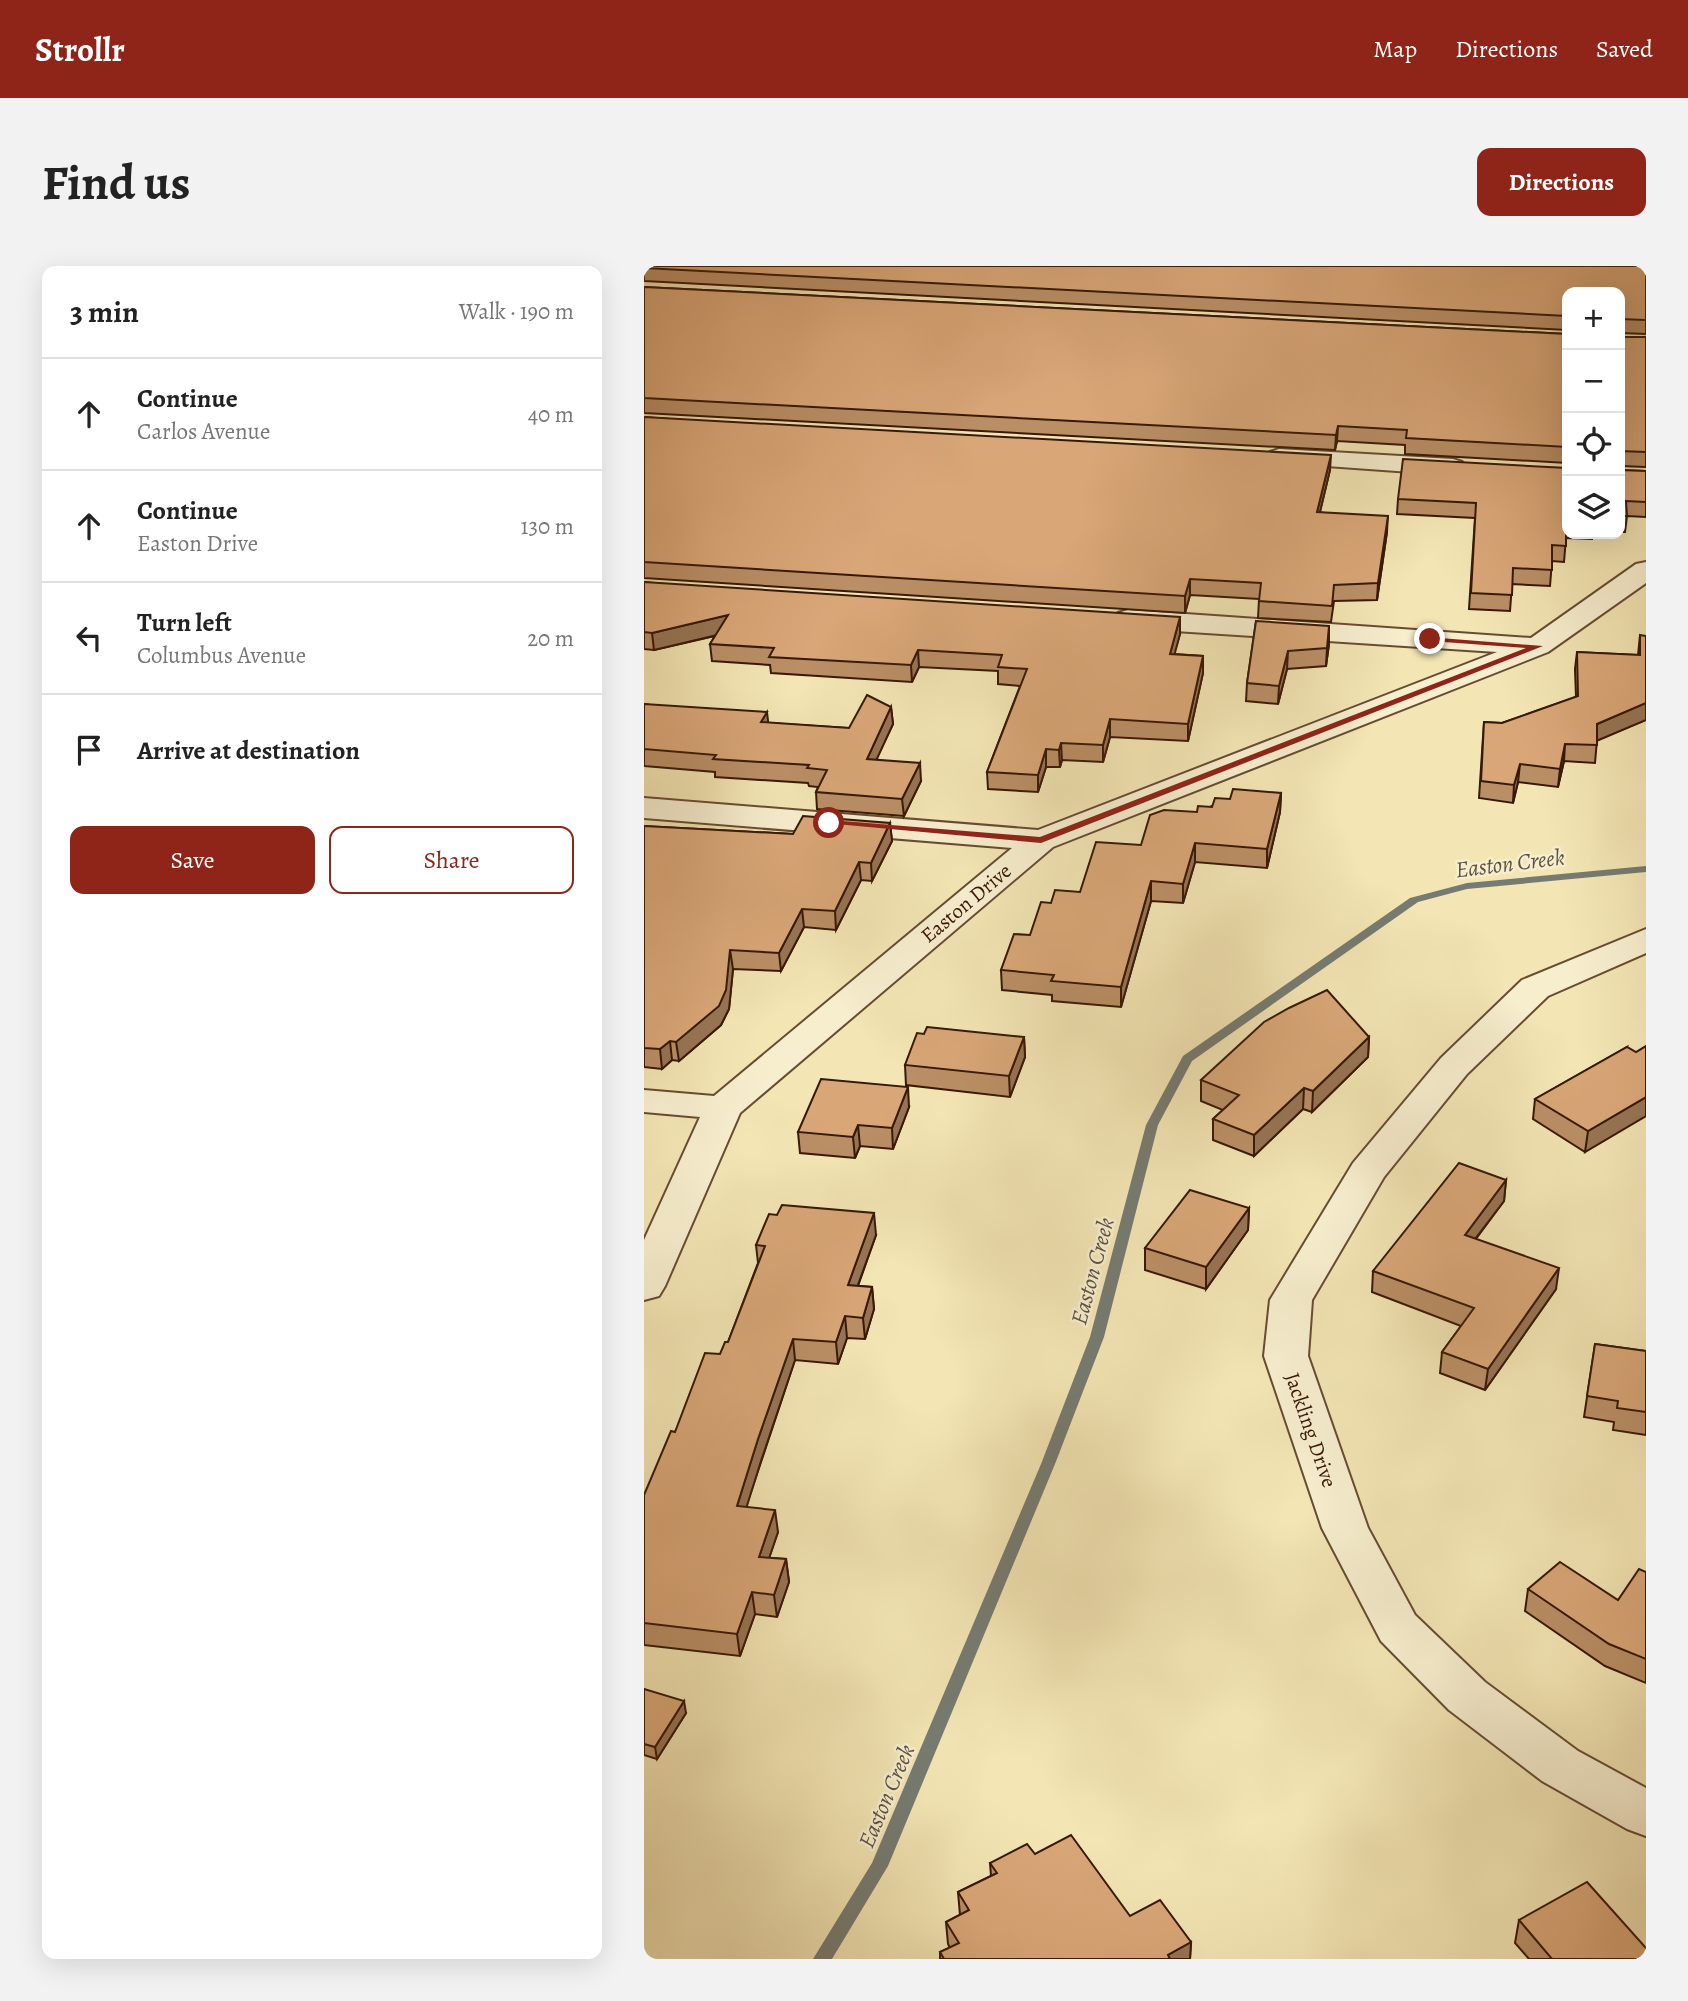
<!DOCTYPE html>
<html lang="en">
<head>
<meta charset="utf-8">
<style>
  body { margin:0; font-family:Alegreya,serif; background:#f2f2f2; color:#222 }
  .controls { position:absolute; right:21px; top:21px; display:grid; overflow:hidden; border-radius:14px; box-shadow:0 7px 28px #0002 }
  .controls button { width:63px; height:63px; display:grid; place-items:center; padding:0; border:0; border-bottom:2px solid #e0e0e0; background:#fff; color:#222; font:35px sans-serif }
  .stop { position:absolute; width:21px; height:21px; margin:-16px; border:5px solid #8f2418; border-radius:50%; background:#fff }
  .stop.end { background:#8f2418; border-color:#fff; box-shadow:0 2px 7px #0008 }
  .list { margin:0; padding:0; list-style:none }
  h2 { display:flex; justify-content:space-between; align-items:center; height:91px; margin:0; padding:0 28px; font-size:30px }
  h2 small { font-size:23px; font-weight:400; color:#767676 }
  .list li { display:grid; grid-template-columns:46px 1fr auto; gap:21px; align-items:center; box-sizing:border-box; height:112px; padding:0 28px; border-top:2px solid #e0e0e0 }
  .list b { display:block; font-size:26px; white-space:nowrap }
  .list p { margin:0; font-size:23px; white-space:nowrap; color:#767676 }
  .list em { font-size:23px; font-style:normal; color:#767676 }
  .actions { display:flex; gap:14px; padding:21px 28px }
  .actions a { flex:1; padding:16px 0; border:2px solid #8f2418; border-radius:14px; text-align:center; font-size:24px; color:#8f2418 }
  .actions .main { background:#8f2418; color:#fff }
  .icon { flex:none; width:38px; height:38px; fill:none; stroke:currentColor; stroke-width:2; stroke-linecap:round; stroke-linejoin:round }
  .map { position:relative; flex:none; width:1002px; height:1693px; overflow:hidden; border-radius:14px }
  header { display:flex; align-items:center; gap:42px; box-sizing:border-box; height:98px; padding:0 35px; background:#8f2418; color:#fff }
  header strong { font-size:33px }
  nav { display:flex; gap:38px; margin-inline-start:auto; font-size:24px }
  .intro { display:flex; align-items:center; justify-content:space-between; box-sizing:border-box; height:168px; padding:0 42px }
  h1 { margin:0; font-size:49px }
  .button { padding:18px 32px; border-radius:14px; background:#8f2418; color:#fff; font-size:24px; font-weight:700 }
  main { display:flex; gap:42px; padding:0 42px }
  aside { flex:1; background:#fff; border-radius:14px; box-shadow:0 7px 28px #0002 }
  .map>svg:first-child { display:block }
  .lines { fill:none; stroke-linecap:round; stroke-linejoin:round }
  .stream { fill:#767b71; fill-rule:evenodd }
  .minor-casing { stroke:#674c32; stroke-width:4 }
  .minor { fill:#f7eece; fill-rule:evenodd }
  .wall { fill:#ba8f66; stroke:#381906; stroke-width:2 }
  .shaded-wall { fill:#977453; stroke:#381906; stroke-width:2 }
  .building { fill:#d8a677; stroke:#381906; stroke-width:2 }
  .route { fill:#8f2418 }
  .labels { text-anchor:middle; stroke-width:5; stroke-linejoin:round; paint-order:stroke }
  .street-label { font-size:21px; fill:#381906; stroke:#f7eece }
  .water-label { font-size:23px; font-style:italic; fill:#5c5244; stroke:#f7eece }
</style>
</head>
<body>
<header>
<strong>Strollr</strong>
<nav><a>Map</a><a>Directions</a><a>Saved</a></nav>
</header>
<div class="intro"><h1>Find us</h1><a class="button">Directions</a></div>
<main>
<aside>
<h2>3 min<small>Walk · 190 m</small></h2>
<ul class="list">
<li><svg class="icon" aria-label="ahead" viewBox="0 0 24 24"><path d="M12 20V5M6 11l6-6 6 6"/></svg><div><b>Continue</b><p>Carlos Avenue</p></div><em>40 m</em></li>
<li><svg class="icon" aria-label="ahead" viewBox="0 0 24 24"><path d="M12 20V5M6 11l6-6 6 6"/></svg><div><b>Continue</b><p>Easton Drive</p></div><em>130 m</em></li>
<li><svg class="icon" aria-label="left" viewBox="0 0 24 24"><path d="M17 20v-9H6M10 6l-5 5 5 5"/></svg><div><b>Turn left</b><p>Columbus Avenue</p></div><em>20 m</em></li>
<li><svg class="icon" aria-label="arrive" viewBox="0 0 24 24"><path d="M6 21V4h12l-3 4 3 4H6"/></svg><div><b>Arrive at destination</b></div></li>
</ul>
<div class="actions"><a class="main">Save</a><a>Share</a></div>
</aside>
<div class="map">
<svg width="1002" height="1693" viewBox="0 0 1002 1693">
  <rect width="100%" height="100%" fill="#f3e5b4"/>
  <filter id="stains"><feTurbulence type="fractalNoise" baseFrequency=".00286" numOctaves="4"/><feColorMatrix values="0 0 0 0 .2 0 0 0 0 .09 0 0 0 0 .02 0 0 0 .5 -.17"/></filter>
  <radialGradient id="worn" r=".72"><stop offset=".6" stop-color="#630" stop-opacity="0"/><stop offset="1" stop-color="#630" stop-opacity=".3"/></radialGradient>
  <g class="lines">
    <polygon class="stream" points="1002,600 1002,606 823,623 774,636 548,795 514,859 460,1071 411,1198 244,1600 188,1693 169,1693 228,1597 397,1198 446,1071 502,859 539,790 766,632 823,617"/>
    <g class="minor-casing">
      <g id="minor">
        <polygon points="635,183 809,193 818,196 822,201 818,206 809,209 626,196 622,191 626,186"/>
        <polygon points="1002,296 1002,317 904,386 409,581 96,847 21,1020 15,1030 0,1034 0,974 56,851 0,846 0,824 70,830 368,582 0,552 0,532 394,564 853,386 484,362 474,359 470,353 474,347 484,344 887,372 992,298"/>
        <polygon points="1002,663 1002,687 904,730 823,808 740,911 668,1034 664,1090 724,1262 771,1349 841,1416 934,1485 1002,1522 1002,1570 983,1563 898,1515 805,1444 737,1375 678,1262 620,1090 626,1034 709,897 797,792 878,714"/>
      </g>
    </g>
    <use href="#minor" class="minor"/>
  </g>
  <g class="wall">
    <polygon points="0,0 1002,0 1002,68 976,67 923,26 923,64 0,15"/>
    <polygon points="0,21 923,68 923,197 761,188 761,179 693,175 691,184 0,147"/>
    <polygon points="976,71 1002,71 1002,201 976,200 976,204 1002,205 1002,251 983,250 981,266 976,266"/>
    <polygon points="0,151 686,204 676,246 743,266 733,334 690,335 687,356 614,352 615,333 546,329 541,347 0,312"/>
    <polygon points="923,202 923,268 948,268 948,273 922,272 920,296 908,295 906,320 868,318 866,345 825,343 831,252 753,248 754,233"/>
    <polygon points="0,316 536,368 530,388 559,390 559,407 544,475 466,471 459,496 418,494 416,501 402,501 394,526 344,523 343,506 376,420 354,418 354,405 275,401 268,416 127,407 126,399 68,395 66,378 71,370 10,384 0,383"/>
    <polygon points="612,355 685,378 682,400 643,403 634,438 602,435 603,417"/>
    <polygon points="996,369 1002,454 953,474 951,497 920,495 914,521 874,516 869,537 835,532 840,456 858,457 932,431 931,403 933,386 994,389"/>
    <polygon points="0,438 124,457 205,462 247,441 249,458 232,493 277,515 260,550 173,543 172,526 174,521 165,520 164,517 71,511 71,506 0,500"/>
    <polygon points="637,527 636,546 623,602 551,596 539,637 507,635 477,741 408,735 408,729 358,724 357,704 386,669 407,637 436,626 497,579 553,546 586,533"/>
    <polygon points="246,557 248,575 228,615 217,614 192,664 160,661 137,705 89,703 85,743 77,759 35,795 28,794 18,803 0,801 0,560 149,568"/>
    <polygon points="280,768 380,771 381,791 366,831 262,819 261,799"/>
    <polygon points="725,771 724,791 668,846 659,843 610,890 569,874 569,853 579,844 557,835 557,814"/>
    <polygon points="983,781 941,886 889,853 891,833"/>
    <polygon points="265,841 249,883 216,880 211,892 156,887 154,866"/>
    <polygon points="862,914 860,935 832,973 912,1023 841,1124 796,1107 798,1086 817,1060 728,1026 729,1005"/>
    <polygon points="605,942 604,964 562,1023 501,1004 501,982"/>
    <polygon points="232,969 214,1020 228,1021 230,1043 221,1073 203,1072 194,1098 151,1094 102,1241 134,1266 125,1292 142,1293 145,1316 133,1351 111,1348 96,1390 0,1379 0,1229 31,1166 84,1076 114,997 112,979"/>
    <polygon points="951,1078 1002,1085 1002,1169 969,1164 970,1156 940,1151"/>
    <polygon points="1002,1306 1002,1417 961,1400 881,1345 884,1323 974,1334"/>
    <polygon points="0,1423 42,1447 13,1493 0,1489"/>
    <polygon points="391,1588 486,1650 547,1676 546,1693 296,1693 296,1686 306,1682 304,1678 302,1656 316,1649 314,1626 347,1610 346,1597"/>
    <polygon points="875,1654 1002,1693 885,1693 871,1677"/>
  </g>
  <g class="shaded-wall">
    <polygon points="694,160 693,175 691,184 692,169"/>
    <polygon points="687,189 686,204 672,262 673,246"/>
    <polygon points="744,250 743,266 733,334 734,317"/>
    <polygon points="546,313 546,329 541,347 541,330"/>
    <polygon points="84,349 86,366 10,384 8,367"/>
    <polygon points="536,351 536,368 526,405 526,388"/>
    <polygon points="685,360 685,378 682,400 683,382"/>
    <polygon points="274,384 275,401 268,416 267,399"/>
    <polygon points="644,385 643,403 634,438 635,420"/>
    <polygon points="559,390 559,407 544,475 544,458"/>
    <polygon points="1002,437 1002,454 950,476 953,458"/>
    <polygon points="247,441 249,458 225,510 223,493"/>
    <polygon points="123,446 125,463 117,456"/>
    <polygon points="466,453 466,471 459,496 459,479"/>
    <polygon points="417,477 418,494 416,501 415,484"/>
    <polygon points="921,478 920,495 914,521 916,503"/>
    <polygon points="402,483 402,501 394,526 394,509"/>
    <polygon points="276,497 277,515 260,550 258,533"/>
    <polygon points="876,498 874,516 869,537 870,519"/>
    <polygon points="637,527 636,546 623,602 623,583"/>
    <polygon points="246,557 248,575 228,615 227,597"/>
    <polygon points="551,577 551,596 539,637 539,618"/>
    <polygon points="215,596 217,614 192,664 191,645"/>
    <polygon points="507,615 507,635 477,741 477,721"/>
    <polygon points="158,643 160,661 137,705 135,687"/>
    <polygon points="86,684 89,703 85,743 77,759 35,795 32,776"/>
    <polygon points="380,771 381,791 366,831 365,810"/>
    <polygon points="725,771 724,791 668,846 669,825"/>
    <polygon points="26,775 28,794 18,803 16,783"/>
    <polygon points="264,821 265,841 249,883 248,862"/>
    <polygon points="660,822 659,843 610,890 610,869"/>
    <polygon points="1002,831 1002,850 941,886 944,865"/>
    <polygon points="214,859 216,880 211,892 209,871"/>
    <polygon points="862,914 860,935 818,990 821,969"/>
    <polygon points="605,942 604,964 562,1023 562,1001"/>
    <polygon points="230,947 232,969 206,1041 204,1019"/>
    <polygon points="915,1002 912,1023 841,1124 844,1103"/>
    <polygon points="228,1021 230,1043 221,1073 219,1052"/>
    <polygon points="201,1050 203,1072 194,1098 192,1076"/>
    <polygon points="149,1073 151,1094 117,1195 96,1262 93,1240 114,1173"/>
    <polygon points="131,1244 134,1266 118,1313 115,1291"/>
    <polygon points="142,1293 145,1316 133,1351 130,1329"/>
    <polygon points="108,1326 111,1348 96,1390 93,1368"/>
    <polygon points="40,1435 42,1447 13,1493 11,1481"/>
    <polygon points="547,1676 546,1693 524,1693 524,1689"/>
  </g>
  <g class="building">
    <polygon points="0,0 1002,0 1002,54 976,53 976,70 976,26 923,26 923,50 0,2"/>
    <polygon points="0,21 923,68 923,181 762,172 763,164 694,160 692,169 0,132"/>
    <polygon points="976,71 1002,71 1002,186 976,185 976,204 1002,205 1002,236 982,235 983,250 976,250"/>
    <polygon points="0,151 687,189 673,246 744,250 734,317 690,319 688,340 615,335 617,317 546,313 541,330 0,296"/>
    <polygon points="759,193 923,202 923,256 922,256 922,280 908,279 908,304 869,302 868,329 827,327 832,237 754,233"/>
    <polygon points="0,316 536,351 526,388 559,390 544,458 466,453 459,479 417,477 415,484 402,483 394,509 343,506 383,403 354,401 358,389 274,384 267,399 125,391 130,382 66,378 84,349 8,367 0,366"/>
    <polygon points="612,355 685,360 683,382 644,385 635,420 603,417"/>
    <polygon points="996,369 1002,370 1002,437 953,458 953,479 921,478 916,503 876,498 870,519 837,515 840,456 858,457 934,430 933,386 996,389"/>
    <polygon points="223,429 247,441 223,493 276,497 258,533 172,526 183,504 163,502 165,499 69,493 72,489 0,483 0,438 123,446 117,456 205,462"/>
    <polygon points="589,523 637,527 623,583 551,577 539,618 507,615 477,721 407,715 410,709 357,704 370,668 386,669 397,636 407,637 411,624 436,626 452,576 497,579 506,549 520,544 553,546 554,540 568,541 571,532 586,533"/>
    <polygon points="159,550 246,557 227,597 215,596 191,645 158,643 135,687 86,684 82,724 75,740 32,776 26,775 16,783 0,782 0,560 149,568"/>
    <polygon points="683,724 725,771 669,825 660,822 610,869 569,853 595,829 557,814 620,756 645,742"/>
    <polygon points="283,761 380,771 365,810 261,799 273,767 280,768"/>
    <polygon points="1002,780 1002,831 944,865 891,833 983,781 992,786"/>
    <polygon points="177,813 264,821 248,862 214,859 209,871 154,866"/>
    <polygon points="815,897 862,914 821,969 915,1002 844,1103 798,1086 830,1042 729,1005"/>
    <polygon points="546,924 605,942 562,1001 501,982"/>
    <polygon points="138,939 230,947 204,1019 228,1021 219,1052 201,1050 192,1076 149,1073 114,1173 93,1240 131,1244 115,1291 142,1293 130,1329 108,1326 93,1368 0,1357 0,1229 27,1165 31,1166 61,1087 76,1088 81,1076 84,1076 121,980 112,979 125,948 133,949"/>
    <polygon points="951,1078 1002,1085 1002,1146 973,1142 974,1135 943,1130"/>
    <polygon points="916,1296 974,1334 995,1303 1002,1306 1002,1393 965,1378 884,1323"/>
    <polygon points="0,1423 40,1435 11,1481 0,1478"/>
    <polygon points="427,1569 486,1650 516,1634 547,1676 524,1689 526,1693 300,1693 296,1686 315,1677 302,1656 325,1644 314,1626 353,1607 346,1597 383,1578 391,1588"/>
    <polygon points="943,1616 1002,1682 1002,1693 908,1693 875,1654"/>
  </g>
  <polygon class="route" points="783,371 899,380 397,577 181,557 185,554 396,571 882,382 786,375"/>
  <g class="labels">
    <g class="street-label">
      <text transform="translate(322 637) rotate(-40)" y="7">Easton Drive</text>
      <text transform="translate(667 1164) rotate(71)" y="7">Jackling Drive</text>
    </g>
    <g class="water-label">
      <text transform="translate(866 597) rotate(-7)" y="8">Easton Creek</text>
      <text transform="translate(448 1005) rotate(-75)" y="8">Easton Creek</text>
      <text transform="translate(242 1530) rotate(-67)" y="8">Easton Creek</text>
    </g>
  </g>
  <rect width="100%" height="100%" filter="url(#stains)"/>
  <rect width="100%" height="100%" fill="url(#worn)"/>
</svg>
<div class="controls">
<button>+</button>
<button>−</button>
<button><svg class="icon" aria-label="locate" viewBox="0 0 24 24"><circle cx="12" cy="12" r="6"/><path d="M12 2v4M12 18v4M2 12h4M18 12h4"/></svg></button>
<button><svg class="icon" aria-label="layers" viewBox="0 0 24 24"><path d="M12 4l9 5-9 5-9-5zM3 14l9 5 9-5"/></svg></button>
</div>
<div class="stop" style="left:185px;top:557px"></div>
<div class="stop end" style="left:786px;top:373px"></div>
</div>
</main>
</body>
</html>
